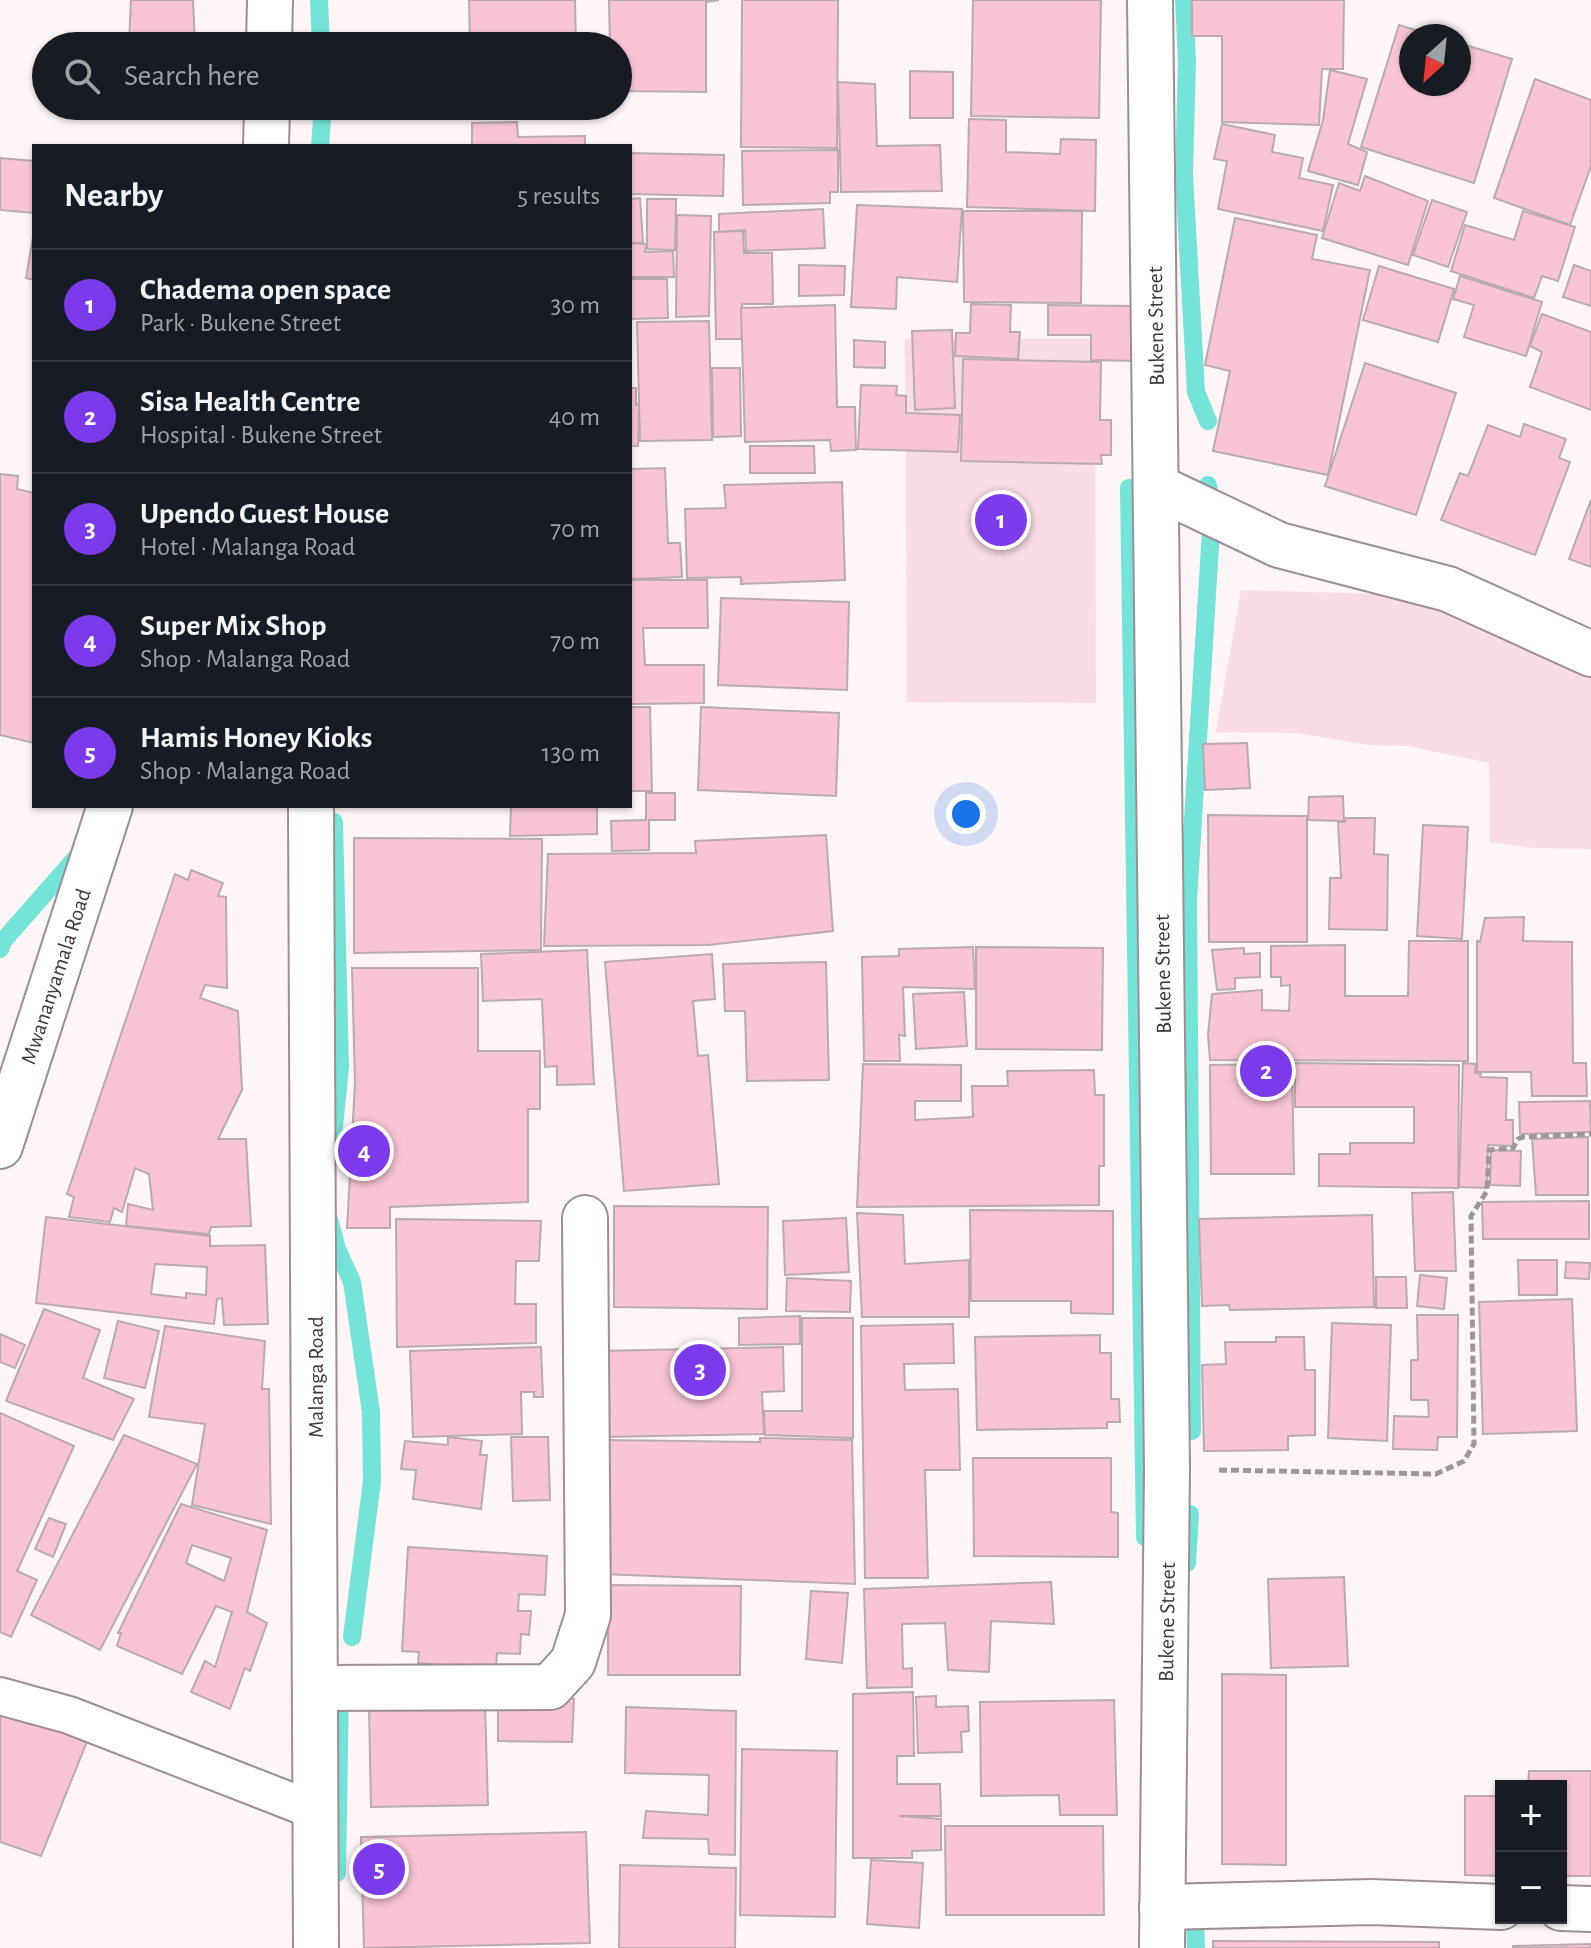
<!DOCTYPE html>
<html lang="en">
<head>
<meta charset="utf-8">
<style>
  body { margin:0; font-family:"Alegreya Sans",sans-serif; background:#20242c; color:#f1f3f6 }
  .controls { position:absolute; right:24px; bottom:24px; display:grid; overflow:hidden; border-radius:0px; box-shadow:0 2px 6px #0004 }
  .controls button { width:72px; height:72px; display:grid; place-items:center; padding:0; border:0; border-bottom:2px solid #363941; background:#171b24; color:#f1f3f6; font:40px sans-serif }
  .compass { position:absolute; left:1399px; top:24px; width:72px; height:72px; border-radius:50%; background:#171b24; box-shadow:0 2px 6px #0004; rotate:207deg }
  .you { position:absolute; left:966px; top:814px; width:28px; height:28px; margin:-20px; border:6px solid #fff; border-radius:50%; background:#1a73e8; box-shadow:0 0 0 12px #1a73e833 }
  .badge { display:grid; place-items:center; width:52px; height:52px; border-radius:50%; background:#7c3aed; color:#fff; font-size:26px; font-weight:700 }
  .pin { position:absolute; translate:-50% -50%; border:4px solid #fff; box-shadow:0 2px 8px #0006 }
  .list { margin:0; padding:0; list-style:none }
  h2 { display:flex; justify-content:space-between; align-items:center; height:104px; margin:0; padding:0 32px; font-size:34px }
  h2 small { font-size:26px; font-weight:400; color:#9ea1a6 }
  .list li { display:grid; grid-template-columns:52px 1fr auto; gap:24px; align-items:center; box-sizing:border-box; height:112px; padding:0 32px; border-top:2px solid #363941 }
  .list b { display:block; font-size:30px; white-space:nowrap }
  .list p { margin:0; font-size:26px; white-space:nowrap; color:#9ea1a6 }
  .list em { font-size:26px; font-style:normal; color:#9ea1a6 }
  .icon { flex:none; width:44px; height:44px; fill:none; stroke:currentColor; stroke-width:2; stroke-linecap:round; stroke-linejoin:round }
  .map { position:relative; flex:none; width:1591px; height:1948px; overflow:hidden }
  .search { position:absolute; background:#171b24; box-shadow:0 2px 6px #0004; left:32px; top:32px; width:600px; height:88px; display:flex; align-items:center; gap:20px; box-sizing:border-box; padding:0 28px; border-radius:44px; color:#9ea1a6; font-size:30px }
  .panel { position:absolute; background:#171b24; box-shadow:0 2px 6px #0004; left:32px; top:144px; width:600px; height:664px; border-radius:0px }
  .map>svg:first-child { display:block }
  .green { fill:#fadce5 }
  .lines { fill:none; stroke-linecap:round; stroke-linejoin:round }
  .stream { stroke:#73e4d7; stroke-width:18 }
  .building { fill:#f9c5d5; stroke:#b9aaaf; stroke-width:2; fill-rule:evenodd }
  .service-casing { stroke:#9d8e93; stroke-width:40 }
  .minor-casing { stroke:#9d8e93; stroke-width:48 }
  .tertiary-casing { stroke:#9d8e93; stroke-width:48 }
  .path { stroke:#9e9698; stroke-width:5; stroke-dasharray:8 4; stroke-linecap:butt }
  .service { stroke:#fff; stroke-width:36 }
  .minor { stroke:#fff; stroke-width:44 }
  .tertiary { stroke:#fff; stroke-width:44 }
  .labels { text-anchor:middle; stroke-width:6; stroke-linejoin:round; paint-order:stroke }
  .street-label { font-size:22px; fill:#40393b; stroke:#fff }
</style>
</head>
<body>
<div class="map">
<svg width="1591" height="1948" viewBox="0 0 1591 1948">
  <rect width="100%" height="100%" fill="#fef5f7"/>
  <g class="green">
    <polygon points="905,339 1095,339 1096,703 907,702"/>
    <polygon points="1241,590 1517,598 1591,628 1591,849 1533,848 1490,842 1489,763 1408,746 1368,745 1297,733 1216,732"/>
  </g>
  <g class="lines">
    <g class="stream">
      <polyline points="319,0 321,46"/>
      <polyline points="1184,0 1187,61 1184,175 1196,392 1208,421"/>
      <polyline points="320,146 323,106"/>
      <polyline points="1129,488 1145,1537"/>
      <polyline points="0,949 3,941 82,851"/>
      <polyline points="332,1146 340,1067 334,822"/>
      <polyline points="329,1219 337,1249 352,1282 371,1412 372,1481 352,1637"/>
      <polyline points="1192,1431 1188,900 1212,514 1208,485"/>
      <polyline points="1187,1563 1190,1514"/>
      <polyline points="337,1873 340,1687"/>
      <polyline points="1195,1913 1196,1948"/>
    </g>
  </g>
  <g class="building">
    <polygon points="131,0 193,0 195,46 129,42"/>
    <polygon points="469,0 575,0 576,46 470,46"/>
    <polygon points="609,0 719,0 706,2 706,92 618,91 618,46 610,46"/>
    <polygon points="742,0 838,0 837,148 741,147"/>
    <polygon points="973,0 1101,0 1099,118 971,116"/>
    <polygon points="1192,0 1344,0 1343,69 1322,69 1319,125 1222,122 1222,36 1192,36"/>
    <polygon points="1399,25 1435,36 1411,36 1411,84 1459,84 1459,43 1512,59 1474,183 1361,147"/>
    <polygon points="1330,70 1367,79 1348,144 1367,152 1358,185 1308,171 1323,120"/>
    <polygon points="910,71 953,72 953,118 910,118"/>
    <polygon points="1535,79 1591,100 1591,166 1570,225 1494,198"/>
    <polygon points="838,82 875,84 877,146 940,145 942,191 841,192"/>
    <polygon points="471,106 577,106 578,116 472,118"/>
    <polygon points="969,119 1006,120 1006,152 1060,154 1061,139 1096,140 1095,211 967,207"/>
    <polygon points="517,122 518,137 585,136 585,146 472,146 472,123"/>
    <polygon points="1222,124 1275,135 1272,152 1303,158 1299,178 1333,185 1323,231 1218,209 1227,161 1214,159"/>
    <polygon points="838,150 838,192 830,192 830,203 743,205 742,151"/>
    <polygon points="630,153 724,155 723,196 630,194"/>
    <polygon points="0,158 34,161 34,213 0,210"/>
    <polygon points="1365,176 1428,201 1408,265 1322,238 1339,183 1360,191"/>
    <polygon points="640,198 643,243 630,243 630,199"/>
    <polygon points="647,199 676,199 675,250 647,249"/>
    <polygon points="1432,200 1467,212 1448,267 1413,255"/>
    <polygon points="857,205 962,209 957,282 897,277 896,309 851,307"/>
    <polygon points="823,209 825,248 746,251 745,230 719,232 719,214"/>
    <polygon points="963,211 1082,211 1081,303 964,302"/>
    <polygon points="1523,211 1575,227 1558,281 1542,276 1534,298 1451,271 1465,225 1514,240"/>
    <polygon points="677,215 711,216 709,316 676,317"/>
    <polygon points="1235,218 1317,235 1312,259 1370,270 1328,475 1213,451 1230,371 1205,365"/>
    <polygon points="34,231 34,280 26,278"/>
    <polygon points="743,231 744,253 772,253 773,304 742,304 743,339 716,339 714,232"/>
    <polygon points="630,243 646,244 645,252 673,251 674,277 630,277"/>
    <polygon points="799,265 845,266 844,295 799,296"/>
    <polygon points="1574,265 1591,271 1591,306 1563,297"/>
    <polygon points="1379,266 1454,289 1438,342 1363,320"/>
    <polygon points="1460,276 1542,302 1526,356 1464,337 1474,305 1453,299"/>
    <polygon points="630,279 667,279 668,318 630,319"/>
    <polygon points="971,304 1011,305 1010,332 1020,332 1018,359 955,356 956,333 970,333"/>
    <polygon points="835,305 837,407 855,407 856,450 831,451 830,440 745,442 741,308"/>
    <polygon points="1048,305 1132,306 1136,361 1091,360 1091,335 1048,335"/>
    <polygon points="1542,314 1591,332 1591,410 1530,387 1542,352 1530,346"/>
    <polygon points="709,321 712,440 640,441 637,322"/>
    <polygon points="952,330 955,408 915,410 912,331"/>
    <polygon points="854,340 885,342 885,368 854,367"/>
    <polygon points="963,359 1101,362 1100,420 1111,420 1111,455 1101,455 1102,464 961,461"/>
    <polygon points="1365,363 1456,393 1416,515 1325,486"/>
    <polygon points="712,368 740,368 741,436 713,437"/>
    <polygon points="861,385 897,386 896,395 906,396 906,413 960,415 958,452 858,449"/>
    <polygon points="630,388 636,388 636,405 639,404 638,446 630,446"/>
    <polygon points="1524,424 1566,439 1559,458 1570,462 1535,555 1441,520 1460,473 1468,476 1488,425 1520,437"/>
    <polygon points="750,446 814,446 815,473 750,473"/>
    <polygon points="665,468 668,543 680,543 682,577 630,579 630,469"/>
    <polygon points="0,474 18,476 17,489 34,493 34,743 0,735"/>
    <polygon points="842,482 845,580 741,584 741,577 687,578 685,509 726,508 724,485"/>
    <polygon points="1591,500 1591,567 1569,559"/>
    <polygon points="630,580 707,580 708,628 643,628 645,665 704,665 704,703 630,704"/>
    <polygon points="721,598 849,602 847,690 718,685"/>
    <polygon points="630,707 650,707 652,791 630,791"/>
    <polygon points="701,707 839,713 836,796 698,790"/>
    <polygon points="1247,743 1250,788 1205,790 1203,744"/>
    <polygon points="646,793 675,793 675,820 649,820 649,850 612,851 611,821 646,820"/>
    <polygon points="1343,796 1344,821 1308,820 1309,797"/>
    <polygon points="511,806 597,806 597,834 510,836"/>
    <polygon points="1208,815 1307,816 1307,942 1209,942"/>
    <polygon points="1345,818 1375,818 1374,854 1388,855 1387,930 1329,929 1330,878 1341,878 1338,822 1345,822"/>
    <polygon points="1423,825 1468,827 1462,939 1417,936"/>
    <polygon points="826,835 833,931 708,945 544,946 548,854 696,853 695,841"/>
    <polygon points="354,838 542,839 541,950 354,953"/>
    <polygon points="191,870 223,883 218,896 226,897 227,988 205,985 200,998 238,1011 242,1090 218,1139 246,1139 251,1226 211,1227 209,1234 126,1226 128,1204 153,1210 149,1174 135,1168 122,1212 114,1208 110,1222 69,1217 74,1197 67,1194 175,874 188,880"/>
    <polygon points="1524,917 1523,941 1572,942 1573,1063 1586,1063 1587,1096 1532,1096 1531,1072 1477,1072 1477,941 1480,942 1485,918"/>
    <polygon points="1409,941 1468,941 1468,1061 1210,1060 1208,1035 1212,994 1262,990 1262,1010 1289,1011 1290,985 1281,986 1281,977 1271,977 1271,946 1345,945 1345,996 1408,996"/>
    <polygon points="973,947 975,989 903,987 905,1036 899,1035 900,1061 864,1061 862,957 899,956 899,949"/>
    <polygon points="976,947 1103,948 1102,1050 976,1049"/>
    <polygon points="1244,948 1244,954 1260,953 1260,977 1235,978 1235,989 1217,990 1212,950"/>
    <polygon points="587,950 594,1084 557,1085 557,1066 545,1067 542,999 483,1001 481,954"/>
    <polygon points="712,954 715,999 693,1001 698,1056 708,1055 719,1184 624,1191 605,962"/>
    <polygon points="826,962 829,1080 747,1081 745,1011 725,1011 723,964"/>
    <polygon points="352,968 478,968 478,1051 540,1051 540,1109 528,1109 528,1202 390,1207 390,1228 347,1228 355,1083"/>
    <polygon points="964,992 967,1046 916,1049 913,994"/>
    <polygon points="1295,1063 1459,1065 1458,1188 1319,1186 1319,1154 1350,1154 1350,1143 1414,1143 1414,1107 1295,1107"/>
    <polygon points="1463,1063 1476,1064 1475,1073 1481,1074 1480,1077 1507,1078 1506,1120 1513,1120 1513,1146 1488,1145 1487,1188 1459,1187"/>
    <polygon points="863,1064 961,1065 961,1101 915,1101 915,1120 973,1117 972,1086 1008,1086 1007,1071 1094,1070 1095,1095 1104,1095 1104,1166 1099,1166 1099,1205 857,1207"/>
    <polygon points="1292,1064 1294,1174 1211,1174 1210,1065"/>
    <polygon points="1590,1101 1591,1132 1520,1134 1519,1102"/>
    <polygon points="1588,1137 1588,1195 1536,1195 1532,1139"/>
    <polygon points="1491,1150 1521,1151 1520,1186 1490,1185"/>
    <polygon points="1453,1192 1456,1271 1415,1271 1412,1193"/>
    <polygon points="1589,1201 1589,1239 1483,1239 1482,1202"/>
    <polygon points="614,1206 768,1207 767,1309 614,1307"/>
    <polygon points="970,1210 1113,1211 1113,1314 1071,1313 1071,1301 971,1301"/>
    <polygon points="857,1213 903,1215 905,1264 969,1260 969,1317 862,1317"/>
    <polygon points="1372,1215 1374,1307 1230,1310 1229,1305 1202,1306 1199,1219"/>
    <path d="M 46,1217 L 210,1236 L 210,1246 L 265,1245 L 268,1324 L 224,1325 L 222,1298 L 217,1299 L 214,1324 L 36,1303 ZM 155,1264 L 207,1267 L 206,1295 L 186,1293 L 186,1298 L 151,1294 Z"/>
    <polygon points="846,1218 849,1272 785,1275 783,1221"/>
    <polygon points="396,1219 541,1221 539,1261 516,1261 515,1304 536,1304 536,1343 397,1347"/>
    <polygon points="1518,1260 1557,1260 1557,1295 1519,1295"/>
    <polygon points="1566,1262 1590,1263 1589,1279 1565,1278"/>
    <polygon points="1420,1275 1447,1278 1444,1309 1417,1306"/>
    <polygon points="1376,1277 1406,1277 1407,1308 1376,1308"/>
    <polygon points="787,1278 851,1281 850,1312 786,1311"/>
    <polygon points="1572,1299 1577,1431 1483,1434 1479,1302"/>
    <polygon points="44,1309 100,1330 83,1378 134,1399 113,1440 6,1401"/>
    <polygon points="1417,1315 1458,1315 1457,1437 1438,1437 1437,1450 1393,1449 1394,1416 1429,1417 1428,1400 1411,1400 1411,1360 1418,1360"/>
    <polygon points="800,1316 800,1344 739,1345 739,1318"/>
    <polygon points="802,1318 853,1318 853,1438 765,1435 764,1411 802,1411"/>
    <polygon points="118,1321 159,1331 145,1388 104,1378"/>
    <polygon points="1332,1323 1391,1325 1387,1441 1328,1438"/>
    <polygon points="953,1324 954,1363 904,1364 905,1390 958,1389 960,1470 925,1470 928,1578 865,1578 861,1326"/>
    <polygon points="165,1326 265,1341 262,1389 269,1389 271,1524 192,1505 205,1424 149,1417"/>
    <polygon points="0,1334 25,1345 15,1368 0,1362"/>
    <polygon points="1100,1335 1100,1353 1111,1353 1111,1399 1119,1399 1120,1422 1107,1422 1107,1428 977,1430 975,1337"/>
    <polygon points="1276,1337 1304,1337 1305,1370 1315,1370 1315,1435 1288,1436 1288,1450 1204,1451 1202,1365 1226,1364 1225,1342 1276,1342"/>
    <polygon points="541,1347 543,1397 534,1397 534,1392 521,1392 522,1434 413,1437 410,1351"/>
    <polygon points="783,1347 784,1391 762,1392 764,1434 601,1437 599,1351"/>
    <polygon points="0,1413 74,1446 17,1571 37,1580 11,1637 0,1632"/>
    <polygon points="124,1435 197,1464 100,1650 31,1615"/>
    <polygon points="448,1437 482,1441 480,1455 487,1455 481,1509 413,1499 416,1470 401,1469 405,1441 448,1445"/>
    <polygon points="511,1437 548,1437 550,1500 513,1501"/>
    <polygon points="760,1438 852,1440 855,1584 602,1574 603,1440 760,1442"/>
    <polygon points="973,1458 1111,1458 1111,1512 1118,1513 1118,1557 974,1556"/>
    <path d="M 181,1504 L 267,1530 L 247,1612 L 267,1623 L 250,1671 L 245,1668 L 230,1709 L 191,1692 L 205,1661 L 215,1667 L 232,1612 L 216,1606 L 182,1674 L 117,1646 L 121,1633 L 118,1633 ZM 192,1545 L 231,1558 L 224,1581 L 186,1563 Z"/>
    <polygon points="49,1518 66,1524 53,1557 35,1549"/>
    <polygon points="408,1547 547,1556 545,1595 519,1594 518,1611 531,1611 529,1635 521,1634 520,1654 497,1653 496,1669 418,1663 419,1652 402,1651"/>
    <polygon points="1344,1577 1348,1666 1271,1668 1268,1579"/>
    <polygon points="1051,1582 1054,1624 991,1621 989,1672 948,1670 945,1623 902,1624 903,1669 912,1668 912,1687 867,1688 864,1589"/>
    <polygon points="608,1585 741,1586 740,1675 608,1675"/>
    <polygon points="811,1591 848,1593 842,1663 806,1659"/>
    <polygon points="1222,1674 1286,1675 1286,1865 1222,1864"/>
    <polygon points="913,1692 914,1756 897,1756 897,1784 940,1784 941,1816 899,1816 941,1819 941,1850 912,1851 912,1858 853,1858 853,1694"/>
    <polygon points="936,1696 936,1707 968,1706 969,1731 961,1732 962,1752 918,1753 916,1697"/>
    <polygon points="498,1697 574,1699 572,1742 498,1741"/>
    <polygon points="1114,1700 1117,1815 1060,1815 1059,1795 981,1796 980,1702"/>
    <polygon points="485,1704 488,1805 371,1807 369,1707"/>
    <polygon points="626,1707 736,1711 735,1855 709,1854 708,1839 643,1838 646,1811 708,1815 709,1775 625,1773"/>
    <polygon points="0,1708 88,1739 41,1856 0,1842"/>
    <polygon points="742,1749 837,1751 835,1917 740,1915"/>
    <polygon points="1529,1771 1591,1771 1591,1876 1561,1876 1561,1786 1528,1786"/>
    <polygon points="1465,1796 1501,1796 1501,1876 1465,1875"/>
    <polygon points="945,1826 1103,1826 1104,1915 946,1915"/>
    <polygon points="586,1832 590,1943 364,1948 361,1837"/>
    <polygon points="871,1860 923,1863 919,1928 867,1924"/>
    <polygon points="620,1865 736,1868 735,1948 619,1948"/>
    <polygon points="1213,1941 1439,1942 1439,1948 1213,1948"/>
    <polygon points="1591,1944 1591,1948 1513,1948 1513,1946"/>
  </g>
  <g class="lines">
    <g class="service-casing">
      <polyline id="service" points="0,1696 69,1715 313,1810"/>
    </g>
    <g class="minor-casing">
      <g id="minor">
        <polyline points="1150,0 1167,1469 1162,1948"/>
        <polyline points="1157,487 1279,545 1448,589 1591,654"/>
        <polyline points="317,1688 550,1687 573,1662 588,1615 585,1218"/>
        <polyline points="1162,1907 1371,1902 1501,1907"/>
        <polyline points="1561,1908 1591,1909"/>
      </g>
    </g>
    <g class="tertiary-casing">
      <g id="tertiary">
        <polyline points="269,46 270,0"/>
        <polyline points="266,146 267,106"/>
        <polyline points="311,806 316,1948"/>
        <polyline points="0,1146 110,806"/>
      </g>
    </g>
    <polyline class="path" points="1219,1470 1436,1474 1464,1461 1474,1444 1471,1216 1487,1191 1489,1150 1513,1148 1518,1139 1523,1137 1591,1134"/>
    <use href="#service" class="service"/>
    <use href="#minor" class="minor"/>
    <use href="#tertiary" class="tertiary"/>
  </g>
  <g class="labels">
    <g class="street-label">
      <text transform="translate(1155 326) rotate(-91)" y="8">Bukene Street</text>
      <text transform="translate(1162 974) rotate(-91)" y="8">Bukene Street</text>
      <text transform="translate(55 976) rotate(-72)" y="8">Mwananyamala Road</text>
      <text transform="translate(315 1377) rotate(-90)" y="8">Malanga Road</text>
      <text transform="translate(1166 1622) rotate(-89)" y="8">Bukene Street</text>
    </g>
  </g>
</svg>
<div class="controls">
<button>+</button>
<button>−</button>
</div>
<svg class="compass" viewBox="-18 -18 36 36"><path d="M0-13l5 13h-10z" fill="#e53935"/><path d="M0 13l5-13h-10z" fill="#9ea1a6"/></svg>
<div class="you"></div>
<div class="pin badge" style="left:1001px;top:520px">1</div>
<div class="pin badge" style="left:1266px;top:1071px">2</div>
<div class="pin badge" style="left:700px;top:1370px">3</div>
<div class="pin badge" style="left:364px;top:1151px">4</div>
<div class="pin badge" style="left:379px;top:1869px">5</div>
<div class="search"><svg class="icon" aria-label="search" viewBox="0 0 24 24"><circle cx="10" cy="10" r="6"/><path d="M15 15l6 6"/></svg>Search here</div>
<section class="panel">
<h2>Nearby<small>5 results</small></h2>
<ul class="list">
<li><span class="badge">1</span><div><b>Chadema open space</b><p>Park · Bukene Street</p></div><em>30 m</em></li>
<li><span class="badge">2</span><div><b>Sisa Health Centre</b><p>Hospital · Bukene Street</p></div><em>40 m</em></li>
<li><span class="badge">3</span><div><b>Upendo Guest House</b><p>Hotel · Malanga Road</p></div><em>70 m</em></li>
<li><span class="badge">4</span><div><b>Super Mix Shop</b><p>Shop · Malanga Road</p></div><em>70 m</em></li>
<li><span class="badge">5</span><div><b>Hamis Honey Kioks</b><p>Shop · Malanga Road</p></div><em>130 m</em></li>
</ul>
</section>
</div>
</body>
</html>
